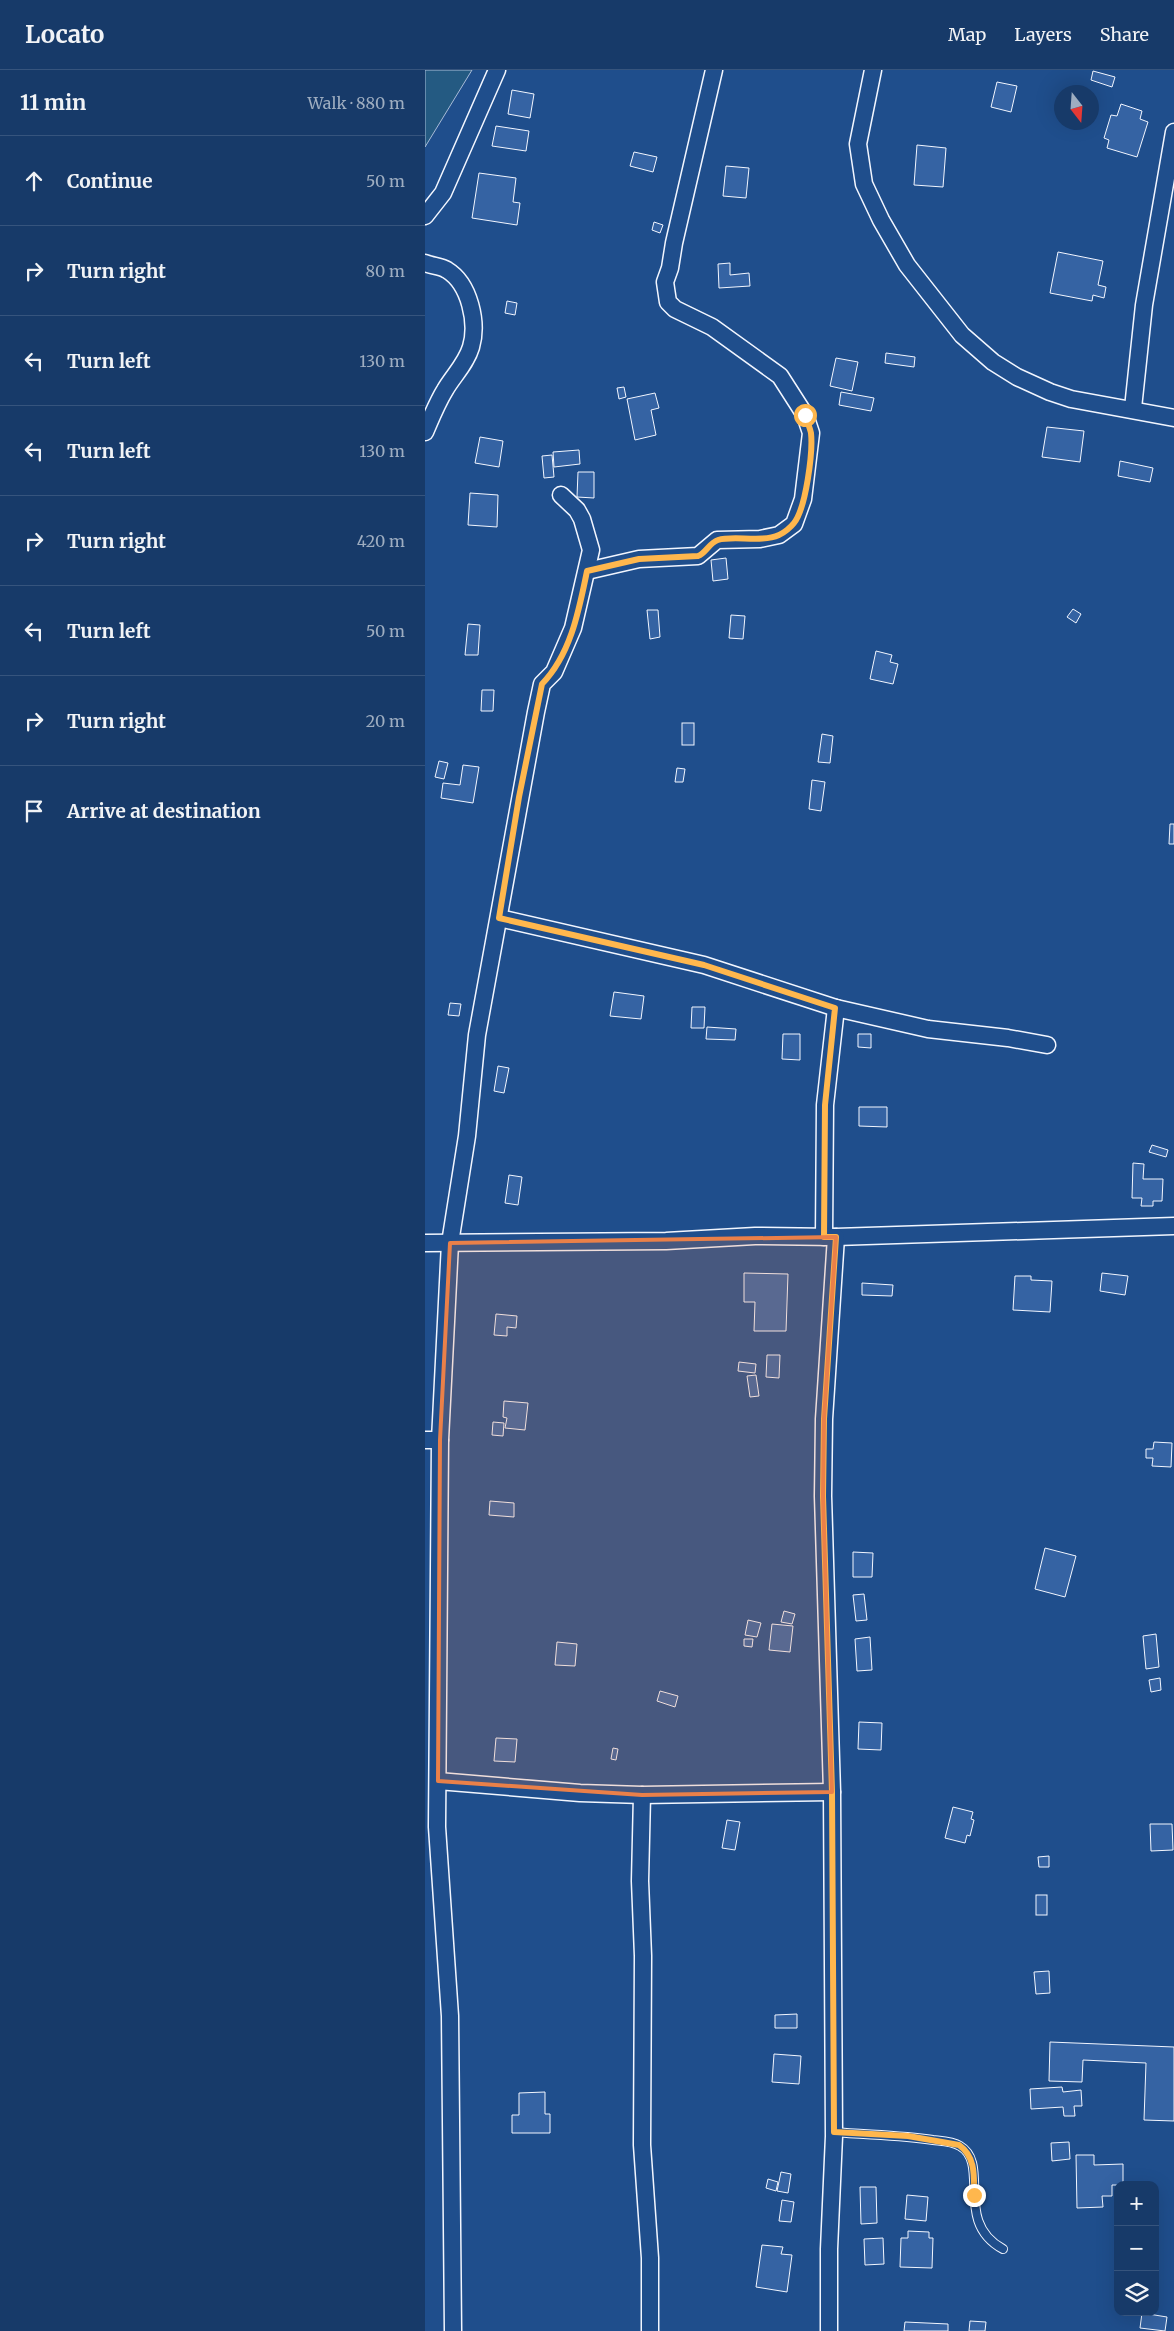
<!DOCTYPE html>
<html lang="en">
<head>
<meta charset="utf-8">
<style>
  body { margin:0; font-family:Merriweather,serif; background:#20416f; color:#f1f3f6 }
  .controls { position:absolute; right:15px; bottom:15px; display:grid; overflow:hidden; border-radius:10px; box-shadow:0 5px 20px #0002 }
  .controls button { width:45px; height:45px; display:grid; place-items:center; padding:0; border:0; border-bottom:1px solid #36547d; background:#173a69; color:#f1f3f6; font:25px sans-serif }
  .compass { position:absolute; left:629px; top:15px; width:45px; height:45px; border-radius:50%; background:#173a69; box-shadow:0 5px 20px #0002; rotate:163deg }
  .stop { position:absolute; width:15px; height:15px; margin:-11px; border:4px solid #ffb74d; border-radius:50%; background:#fff }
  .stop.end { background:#ffb74d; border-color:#fff; box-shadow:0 1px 5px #0008 }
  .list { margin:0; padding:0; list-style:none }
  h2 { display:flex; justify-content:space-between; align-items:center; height:65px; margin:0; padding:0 20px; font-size:21px }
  h2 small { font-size:16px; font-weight:400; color:#9eadc0 }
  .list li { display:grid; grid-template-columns:32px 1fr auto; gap:15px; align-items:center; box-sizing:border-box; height:90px; padding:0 20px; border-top:1px solid #36547d }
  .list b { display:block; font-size:19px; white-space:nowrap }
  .list em { font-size:16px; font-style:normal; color:#9eadc0 }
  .icon { flex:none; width:28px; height:28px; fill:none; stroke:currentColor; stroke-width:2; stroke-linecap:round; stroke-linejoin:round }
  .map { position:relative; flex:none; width:749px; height:2261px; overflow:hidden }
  header { display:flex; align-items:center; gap:30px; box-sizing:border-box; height:70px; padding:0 25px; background:#173a69; border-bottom:1px solid #36547d }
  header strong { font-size:24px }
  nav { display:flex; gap:28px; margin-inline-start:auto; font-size:18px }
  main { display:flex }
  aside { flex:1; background:#173a69 }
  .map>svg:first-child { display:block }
  .green { fill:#245a82; stroke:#a8bbd7 }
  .building { fill:#3563a3; stroke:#f2f6ff }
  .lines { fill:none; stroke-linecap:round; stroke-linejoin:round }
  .service-casing { stroke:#f2f6ff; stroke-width:10 }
  .minor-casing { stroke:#f2f6ff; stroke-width:19 }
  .service { stroke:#1f4e8c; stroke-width:8 }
  .minor { stroke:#1f4e8c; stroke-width:16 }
  .route { stroke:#ffb74d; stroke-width:6 }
  .marked { fill:#ea8049; fill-opacity:0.2; stroke:#ea8049; stroke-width:4; stroke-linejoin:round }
</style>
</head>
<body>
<header>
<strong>Locato</strong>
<nav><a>Map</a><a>Layers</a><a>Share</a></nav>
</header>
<main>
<aside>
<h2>11 min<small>Walk · 880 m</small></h2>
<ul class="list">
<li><svg class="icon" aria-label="ahead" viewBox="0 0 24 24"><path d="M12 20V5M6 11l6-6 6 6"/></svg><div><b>Continue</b></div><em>50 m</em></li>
<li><svg class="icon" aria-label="right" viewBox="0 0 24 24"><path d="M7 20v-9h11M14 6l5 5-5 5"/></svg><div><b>Turn right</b></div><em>80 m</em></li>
<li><svg class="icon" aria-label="left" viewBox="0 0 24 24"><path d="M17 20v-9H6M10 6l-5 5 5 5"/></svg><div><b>Turn left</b></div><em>130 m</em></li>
<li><svg class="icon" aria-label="left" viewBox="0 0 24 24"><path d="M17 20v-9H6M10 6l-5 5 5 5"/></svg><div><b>Turn left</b></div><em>130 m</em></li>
<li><svg class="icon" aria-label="right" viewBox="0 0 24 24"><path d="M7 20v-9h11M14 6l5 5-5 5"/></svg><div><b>Turn right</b></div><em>420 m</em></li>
<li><svg class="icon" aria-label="left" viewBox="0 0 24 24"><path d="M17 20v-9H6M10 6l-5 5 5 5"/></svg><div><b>Turn left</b></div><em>50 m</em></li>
<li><svg class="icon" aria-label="right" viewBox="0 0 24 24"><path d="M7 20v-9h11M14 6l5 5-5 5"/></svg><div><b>Turn right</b></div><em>20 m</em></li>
<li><svg class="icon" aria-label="arrive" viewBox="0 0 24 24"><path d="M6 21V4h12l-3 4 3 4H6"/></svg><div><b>Arrive at destination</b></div></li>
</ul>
</aside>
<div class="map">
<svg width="749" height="2261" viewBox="0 0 749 2261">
  <rect width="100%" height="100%" fill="#1f4e8c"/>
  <polygon class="green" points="0,0 47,0 0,77"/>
  <g class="building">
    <polygon points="668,1 690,7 687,17 666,10"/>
    <polygon points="572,12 592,16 586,42 566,37"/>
    <polygon points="87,20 109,24 105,48 83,44"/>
    <polygon points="696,34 717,41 715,49 723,52 712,87 682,78 684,70 679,68 686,45 692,46"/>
    <polygon points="71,56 104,61 101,81 67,76"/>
    <polygon points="492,75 521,78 518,117 489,115"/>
    <polygon points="209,82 232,87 228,102 205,96"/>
    <polygon points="301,96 324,98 321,128 298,126"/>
    <polygon points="54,103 91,108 88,132 95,133 92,155 47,148"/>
    <polygon points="229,152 238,155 235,163 227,160"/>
    <polygon points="633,182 678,191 673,215 681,217 679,228 668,225 667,231 625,223"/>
    <polygon points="305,193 305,205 324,203 325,216 294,218 293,194"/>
    <polygon points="82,231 92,233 90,245 80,243"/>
    <polygon points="461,283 490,287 489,297 460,293"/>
    <polygon points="411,288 433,292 427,321 405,316"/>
    <polygon points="199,317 201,327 194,329 192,318"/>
    <polygon points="416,322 449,328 446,341 414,335"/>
    <polygon points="230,323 234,338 226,340 231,365 210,370 202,329"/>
    <polygon points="622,357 659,361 655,392 617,387"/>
    <polygon points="55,367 78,371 74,397 50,393"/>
    <polygon points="154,380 155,394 129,397 128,382"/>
    <polygon points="127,385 129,407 119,408 117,386"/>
    <polygon points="695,391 728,398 725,412 693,406"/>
    <polygon points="153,402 169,402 169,428 152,427"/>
    <polygon points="45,423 73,425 72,457 43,455"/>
    <polygon points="301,488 303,509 288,511 286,490"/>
    <polygon points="648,539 656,544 651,553 642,547"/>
    <polygon points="222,540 233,540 235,567 225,569"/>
    <polygon points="306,545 320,546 318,569 304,568"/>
    <polygon points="43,554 55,555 53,585 40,585"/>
    <polygon points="451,581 467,585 465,592 473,594 468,614 445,609"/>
    <polygon points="57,620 69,620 68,641 56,641"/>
    <rect x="257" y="653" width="12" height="22"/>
    <polygon points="397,664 408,666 405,693 393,692"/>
    <polygon points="14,691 23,693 19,709 10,707"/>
    <polygon points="38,695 54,697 48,733 16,728 18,713 35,715"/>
    <polygon points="252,698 260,699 258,712 250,712"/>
    <polygon points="387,710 400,712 396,741 384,739"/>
    <polygon points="745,754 749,754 749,774 744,774"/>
    <polygon points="189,922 219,926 216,949 185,946"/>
    <polygon points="25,933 36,934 34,946 23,945"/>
    <polygon points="267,937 280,937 279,958 266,958"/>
    <polygon points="282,957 311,959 310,970 281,969"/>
    <polygon points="358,964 375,964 375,990 357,989"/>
    <polygon points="433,964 446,964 446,978 433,977"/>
    <polygon points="73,996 84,998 79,1023 69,1021"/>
    <polygon points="434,1037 462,1037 462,1057 434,1056"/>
    <polygon points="727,1075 743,1080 741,1087 724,1082"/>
    <polygon points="708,1093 719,1094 718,1109 738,1109 737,1131 728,1131 728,1136 716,1136 717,1128 707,1128"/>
    <polygon points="84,1105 97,1107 93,1135 80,1133"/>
    <polygon points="319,1203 363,1204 361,1261 329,1261 330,1232 319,1232"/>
    <polygon points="677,1203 703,1206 700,1225 675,1221"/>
    <polygon points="590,1206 606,1206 606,1210 627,1211 625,1242 588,1240"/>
    <polygon points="437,1213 468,1215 467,1226 437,1225"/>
    <polygon points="71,1244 92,1246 91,1258 82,1257 82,1266 69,1265"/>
    <polygon points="342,1285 355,1285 354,1308 341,1307"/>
    <polygon points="314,1292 331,1294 330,1303 313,1301"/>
    <polygon points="331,1305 334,1326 325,1327 322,1306"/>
    <polygon points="79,1331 103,1333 100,1360 80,1358 82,1348 78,1347"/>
    <polygon points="68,1352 79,1353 78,1366 67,1365"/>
    <polygon points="729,1372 747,1373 746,1397 727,1396 728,1388 721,1388 721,1379 728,1379"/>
    <polygon points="65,1431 89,1433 89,1447 64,1445"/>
    <polygon points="620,1478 651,1486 640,1527 610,1519"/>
    <polygon points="428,1482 448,1483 447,1507 428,1507"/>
    <polygon points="439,1524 442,1550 431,1551 428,1525"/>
    <polygon points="359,1541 370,1544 367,1554 356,1552"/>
    <polygon points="323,1550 336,1553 332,1567 320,1565"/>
    <polygon points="347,1554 368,1556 365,1582 344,1580"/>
    <polygon points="731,1564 734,1597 721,1599 718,1566"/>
    <polygon points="445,1567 447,1600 432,1601 430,1569"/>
    <polygon points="319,1569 328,1569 327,1577 319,1576"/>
    <polygon points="132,1572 152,1574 150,1596 130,1595"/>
    <polygon points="735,1608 736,1620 726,1622 724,1610"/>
    <polygon points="235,1621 253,1626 250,1637 232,1631"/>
    <polygon points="434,1652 457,1653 456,1680 433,1679"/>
    <polygon points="71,1668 92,1669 90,1692 69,1691"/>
    <polygon points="188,1678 193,1679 191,1690 186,1689"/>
    <polygon points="528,1737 548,1742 546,1749 549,1750 545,1766 542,1765 540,1773 520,1768"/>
    <polygon points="302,1750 315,1752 310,1780 297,1778"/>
    <polygon points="725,1754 747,1754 748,1780 726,1781"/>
    <polygon points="624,1786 624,1797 614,1797 613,1787"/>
    <rect x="611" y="1825" width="11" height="20"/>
    <polygon points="624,1901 625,1923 611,1924 609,1902"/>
    <polygon points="372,1944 372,1958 350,1958 350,1945"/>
    <polygon points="625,1972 749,1977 749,2051 719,2050 721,1993 658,1990 657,2012 624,2011"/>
    <polygon points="349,1984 376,1986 374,2014 347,2012"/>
    <polygon points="637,2017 638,2022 656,2020 657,2036 649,2036 650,2046 639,2046 638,2037 606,2039 605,2019"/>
    <polygon points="120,2022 120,2044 125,2044 125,2063 87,2063 87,2045 94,2045 94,2023"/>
    <polygon points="644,2072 645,2089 627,2091 626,2073"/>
    <polygon points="651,2085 669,2085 669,2095 698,2094 698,2115 687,2115 687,2126 677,2126 678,2137 652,2138"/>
    <polygon points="356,2102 366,2104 363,2123 352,2121"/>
    <polygon points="343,2109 353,2112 351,2121 341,2118"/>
    <polygon points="435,2117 451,2117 452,2153 436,2154"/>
    <polygon points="482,2125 503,2127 501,2151 480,2149"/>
    <polygon points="357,2130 369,2132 366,2152 354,2151"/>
    <polygon points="483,2161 504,2162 504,2168 508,2168 507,2198 475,2197 476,2168 483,2168"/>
    <polygon points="458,2168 459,2194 440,2195 439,2169"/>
    <polygon points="337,2175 358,2177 356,2184 367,2185 362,2222 331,2217"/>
    <polygon points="717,2243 742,2247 740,2261 715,2258"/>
    <polygon points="545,2251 561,2252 560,2261 544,2261"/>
    <polygon points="480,2252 523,2254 523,2261 479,2261"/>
  </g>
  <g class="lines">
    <g class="service-casing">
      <path id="service" d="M 409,2062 C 442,2065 475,2065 508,2070 C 517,2071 527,2071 535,2076 C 566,2094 528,2152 578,2179"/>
    </g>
    <g class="minor-casing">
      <g id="minor">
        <polyline points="448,0 433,74 439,114 456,150 482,195 537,265 568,292 592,307 625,322 646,329 749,348"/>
        <polyline points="0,146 18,123 72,0"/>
        <path d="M 0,193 C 7,196 16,196 22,200 C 45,214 53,253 46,277 C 41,294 28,306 20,320 C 12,333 6,348 0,362"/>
        <polyline points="708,338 719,235 749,62"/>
        <polyline points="162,501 214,489 273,486 292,470 335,469 354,465 369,454 378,429 386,363 380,345 355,306 287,257 250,239 243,232 240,212 245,198 249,173 289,0"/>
        <polyline points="74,848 279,895 411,938 503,959 583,968 622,975"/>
        <polyline points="399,1167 400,1035 411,938"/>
        <polyline points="0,1173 241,1171 330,1166 411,1167 749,1156"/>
        <polyline points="0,1370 15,1370"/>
        <polyline points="13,1711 155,1723 217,1725 407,1722"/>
        <polyline points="217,1725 215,1811 218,1886 217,2075 225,2188 225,2261"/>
        <polyline points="28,2261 25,1946 12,1757 15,1370 25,1173 42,1066 52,965 111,642 117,614 129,602 148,558 166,480 157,449 152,440 136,425"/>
        <polyline points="404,2261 404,2179 409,2066 407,1722 398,1426 399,1349 411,1167"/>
      </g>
    </g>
    <use href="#service" class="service"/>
    <use href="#minor" class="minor"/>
  </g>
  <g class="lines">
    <path class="route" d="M 380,345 C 382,351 385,358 386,363 C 388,382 381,438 369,453 C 366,457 359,463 354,465 C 336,473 309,465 293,470 C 284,473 281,483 273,486 L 214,489 L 162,501 C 154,540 146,584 117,614 L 94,727 L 74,848 L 279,895 L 410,938 L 400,1035 L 399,1167 L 411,1167 L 399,1349 L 398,1426 L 407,1722 L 409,2062 L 483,2066 L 534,2075 C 551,2087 549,2107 549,2125"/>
  </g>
  <path class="marked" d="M 411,1167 L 399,1349 L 398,1426 L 407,1722 L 217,1725 L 13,1711 L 15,1370 L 25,1173 Z"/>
</svg>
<div class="controls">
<button>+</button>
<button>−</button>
<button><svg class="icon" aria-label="layers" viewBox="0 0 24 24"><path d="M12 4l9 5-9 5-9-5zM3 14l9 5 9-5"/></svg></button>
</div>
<svg class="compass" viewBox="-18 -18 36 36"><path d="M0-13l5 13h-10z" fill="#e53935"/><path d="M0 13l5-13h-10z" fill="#9eadc0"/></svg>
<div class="stop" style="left:380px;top:345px"></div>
<div class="stop end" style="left:549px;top:2125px"></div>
</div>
</main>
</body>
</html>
